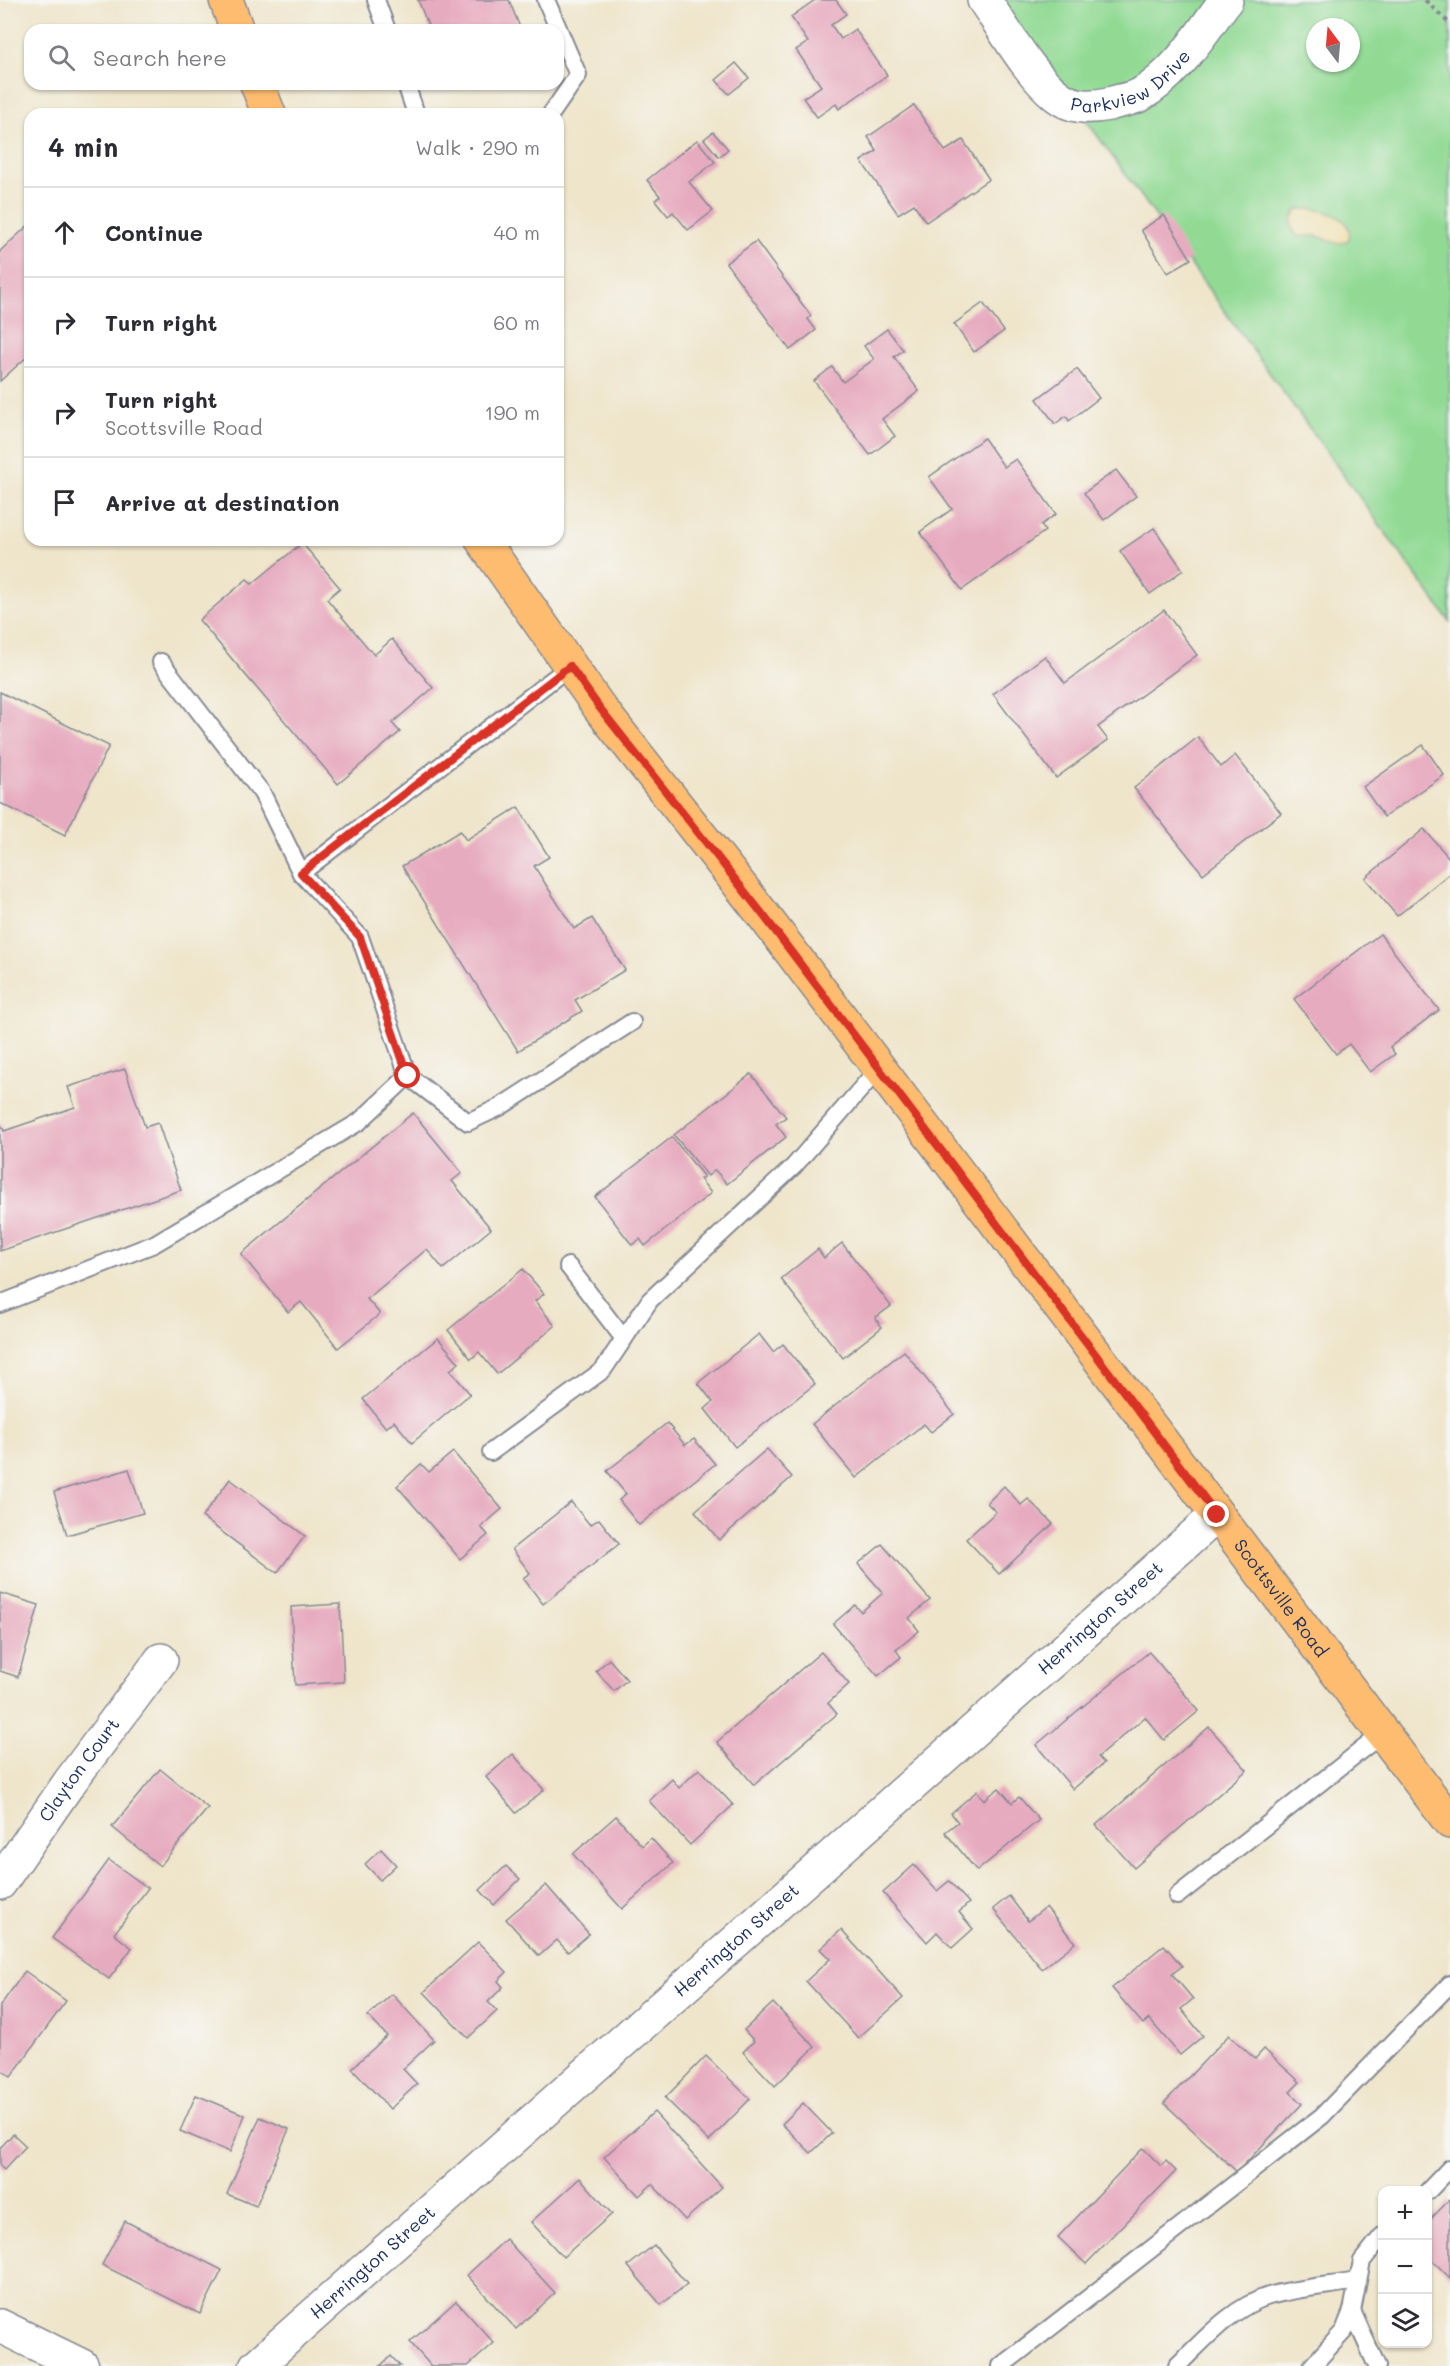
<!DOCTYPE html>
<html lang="en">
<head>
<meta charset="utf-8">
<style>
  body { margin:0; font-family:Mali,sans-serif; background:#f7f7f7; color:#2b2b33 }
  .controls { position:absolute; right:18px; bottom:18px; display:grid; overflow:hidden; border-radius:12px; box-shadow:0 2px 4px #0004 }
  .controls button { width:54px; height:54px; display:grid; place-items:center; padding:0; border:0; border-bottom:2px solid #e1e1e2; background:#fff; color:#2b2b33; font:30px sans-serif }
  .compass { position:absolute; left:1306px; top:18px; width:54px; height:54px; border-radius:50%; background:#fff; box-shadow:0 2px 4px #0004; rotate:344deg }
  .stop { position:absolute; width:18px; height:18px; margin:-14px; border:4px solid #d93025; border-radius:50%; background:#fff }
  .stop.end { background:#d93025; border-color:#fff; box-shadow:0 2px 6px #0008 }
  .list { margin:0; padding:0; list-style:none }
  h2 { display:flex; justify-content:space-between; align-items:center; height:78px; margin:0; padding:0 24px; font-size:26px }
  h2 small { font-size:20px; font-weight:400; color:#7c7c81 }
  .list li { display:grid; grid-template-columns:39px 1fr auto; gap:18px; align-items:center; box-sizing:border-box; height:90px; padding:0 24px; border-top:2px solid #e1e1e2 }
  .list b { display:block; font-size:22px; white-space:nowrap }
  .list p { margin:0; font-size:20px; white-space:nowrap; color:#7c7c81 }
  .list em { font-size:20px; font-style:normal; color:#7c7c81 }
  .icon { flex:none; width:33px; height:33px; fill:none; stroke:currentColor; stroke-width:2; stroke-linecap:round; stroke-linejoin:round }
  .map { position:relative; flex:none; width:1450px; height:2366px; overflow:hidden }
  .search { position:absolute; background:#fff; box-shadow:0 2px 4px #0004; left:24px; top:24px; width:540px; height:66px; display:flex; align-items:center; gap:15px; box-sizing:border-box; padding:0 21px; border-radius:18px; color:#7c7c81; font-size:22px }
  .panel { position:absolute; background:#fff; box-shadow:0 2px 4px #0004; left:24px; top:108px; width:540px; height:438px; border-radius:18px }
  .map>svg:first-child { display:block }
  .green { fill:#92da94; stroke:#568479; stroke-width:1.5; fill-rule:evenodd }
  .sand { fill:#eeda9e; stroke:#84847e; stroke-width:1.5 }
  .building { fill:#e7abbf }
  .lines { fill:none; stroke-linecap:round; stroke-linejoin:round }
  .lane-casing { stroke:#858a94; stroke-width:20 }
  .street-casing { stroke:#858a94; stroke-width:36 }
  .primary-casing { stroke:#858a94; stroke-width:36 }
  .path { stroke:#858a94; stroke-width:4; stroke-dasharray:4.5 4.5; stroke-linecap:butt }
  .lane { stroke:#fff; stroke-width:16 }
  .street { stroke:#fff; stroke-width:33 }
  .primary { stroke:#fdbc70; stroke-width:33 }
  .route { stroke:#d93025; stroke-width:8 }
  .labels { text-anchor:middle; stroke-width:4.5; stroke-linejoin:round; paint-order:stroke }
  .street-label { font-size:18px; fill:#1b2f5e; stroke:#f6f6f2 }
</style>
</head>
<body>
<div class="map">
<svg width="1450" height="2366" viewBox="0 0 1450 2366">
  <rect width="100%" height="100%" fill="#f6f6f2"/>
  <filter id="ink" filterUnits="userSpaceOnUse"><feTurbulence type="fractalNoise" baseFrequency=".0167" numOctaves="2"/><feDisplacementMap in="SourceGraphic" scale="12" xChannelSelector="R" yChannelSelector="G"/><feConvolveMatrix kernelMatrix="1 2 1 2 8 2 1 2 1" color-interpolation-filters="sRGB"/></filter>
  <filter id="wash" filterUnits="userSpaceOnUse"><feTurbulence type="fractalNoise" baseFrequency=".008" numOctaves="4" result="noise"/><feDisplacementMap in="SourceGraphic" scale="24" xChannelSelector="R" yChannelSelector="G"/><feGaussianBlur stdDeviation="1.35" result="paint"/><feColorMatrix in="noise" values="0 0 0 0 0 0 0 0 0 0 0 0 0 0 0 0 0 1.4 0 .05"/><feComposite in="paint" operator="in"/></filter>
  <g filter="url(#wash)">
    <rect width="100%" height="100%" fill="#efe5cb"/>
    <path class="green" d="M 999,0 L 1450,0 L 1450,622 ZM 1315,27 L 1351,27 L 1351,63 L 1315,63 Z"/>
    <path class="sand" d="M 1300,209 C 1317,208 1355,215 1349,239 C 1337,249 1329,238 1316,236 C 1309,235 1304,238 1297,236 C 1289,228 1290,215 1300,209 Z"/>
    <g id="blocks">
      <g class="building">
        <polygon points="418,0 509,0 521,30 430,30"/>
        <polygon points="815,0 836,0 846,14 831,25 841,39 855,29 887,75 839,109 836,104 817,117 803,98 821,86 796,50 808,42 791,17"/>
        <polygon points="736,63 749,78 729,94 716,80"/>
        <polygon points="914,105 945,151 963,140 989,179 926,222 914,204 898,214 861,161 877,151 868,137"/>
        <polygon points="713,132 728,149 719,157 704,139"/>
        <polygon points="697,140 715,162 689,182 713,211 688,230 673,212 668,216 655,200 660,196 647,180"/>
        <polygon points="1164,215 1191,259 1168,273 1141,230"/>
        <polygon points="30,224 30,354 0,381 0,251"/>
        <polygon points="756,241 811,316 808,319 816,330 790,350 726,263"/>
        <polygon points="983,303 1004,331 974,352 954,324"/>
        <polygon points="887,329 903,350 894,357 919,391 882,419 895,436 870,455 814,381 832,367 843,382 874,359 864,346"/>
        <polygon points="1077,369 1099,398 1069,421 1066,416 1055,424 1037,399"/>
        <polygon points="984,438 1004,467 1016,459 1056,514 1041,525 1045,531 962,590 920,532 952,509 929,477"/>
        <polygon points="1116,470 1136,496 1104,520 1084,493"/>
        <polygon points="1154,528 1183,570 1150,594 1120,551"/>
        <polygon points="302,543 340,588 327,599 374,655 392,639 433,688 392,723 400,732 338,784 199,620 247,579 252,584"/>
        <polygon points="1164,610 1197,655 1098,727 1108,740 1056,778 993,694 1045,656 1065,683"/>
        <polygon points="0,692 109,746 65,835 0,803"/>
        <polygon points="1198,737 1221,767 1235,755 1281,813 1203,874 1134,788"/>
        <polygon points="1423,745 1444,775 1384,817 1363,787"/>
        <polygon points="518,807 549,857 534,866 574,929 592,918 625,970 575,1000 582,1011 518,1051 402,866 460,831 466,840"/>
        <polygon points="1424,829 1450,859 1450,873 1397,916 1365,878"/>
        <polygon points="1380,934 1439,1010 1390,1047 1395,1054 1370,1072 1349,1044 1336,1054 1294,999"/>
        <polygon points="125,1069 145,1127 158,1123 181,1190 0,1251 0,1122 4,1131 75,1107 68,1087"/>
        <polygon points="751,1074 786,1117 776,1124 786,1137 727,1184 715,1170 708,1176 674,1135"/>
        <polygon points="413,1113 462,1173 452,1181 491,1229 443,1269 427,1249 367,1299 380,1314 338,1348 301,1302 288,1312 241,1254"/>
        <polygon points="672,1137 704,1177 700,1179 711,1193 645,1246 640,1239 632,1245 595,1197"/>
        <polygon points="842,1243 891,1306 875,1318 882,1327 843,1358 781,1279 818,1249 824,1258"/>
        <polygon points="523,1269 544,1294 535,1301 555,1326 497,1374 479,1352 471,1359 448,1330"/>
        <polygon points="759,1334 773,1352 783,1344 815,1384 735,1447 705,1409 713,1402 698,1383"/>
        <polygon points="438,1338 459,1363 450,1370 470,1394 412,1443 394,1421 386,1428 363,1399"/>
        <polygon points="904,1351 954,1414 931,1432 924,1424 856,1478 812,1424"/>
        <polygon points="667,1423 685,1445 694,1439 715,1464 639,1525 619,1500 626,1494 607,1471"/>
        <polygon points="767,1449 792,1477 719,1540 695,1511"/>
        <polygon points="453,1452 502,1509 481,1527 488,1535 460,1559 397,1486 421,1464 429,1472"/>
        <polygon points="129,1469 143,1513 67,1535 54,1492"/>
        <polygon points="230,1479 305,1536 277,1573 202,1517"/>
        <polygon points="1004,1486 1021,1505 1028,1499 1053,1524 999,1574 966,1539 996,1512 987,1503"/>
        <polygon points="571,1502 590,1525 599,1519 619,1544 543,1604 523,1578 530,1573 512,1549"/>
        <polygon points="882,1544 930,1600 909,1618 919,1631 896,1650 901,1657 878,1676 833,1624 855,1605 861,1612 883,1593 858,1564"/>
        <polygon points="0,1593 39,1605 18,1677 0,1671"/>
        <polygon points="340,1604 344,1682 295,1685 291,1607"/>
        <polygon points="821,1652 849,1684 828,1703 837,1714 754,1785 717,1742"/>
        <polygon points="1149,1652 1199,1711 1164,1740 1145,1717 1098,1757 1104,1763 1073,1789 1036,1745"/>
        <polygon points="609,1659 627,1680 614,1691 596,1671"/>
        <polygon points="1209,1727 1247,1770 1134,1868 1096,1825"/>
        <polygon points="513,1754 544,1790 516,1813 486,1777"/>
        <polygon points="160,1769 208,1808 160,1866 112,1827"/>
        <polygon points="699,1769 733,1805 690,1845 649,1801 672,1779 679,1788"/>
        <polygon points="999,1788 1012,1803 1019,1797 1039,1820 977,1871 945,1832 958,1822 951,1813 977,1791 984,1800"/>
        <polygon points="616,1816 642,1846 651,1838 673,1863 622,1909 573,1854"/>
        <polygon points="381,1849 396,1865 380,1880 365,1864"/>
        <polygon points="109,1860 148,1888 114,1934 132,1948 109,1979 52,1938"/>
        <polygon points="914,1865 937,1891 949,1881 969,1903 959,1912 973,1929 952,1948 937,1932 927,1942 883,1893"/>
        <polygon points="506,1866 520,1879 494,1905 480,1890"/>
        <polygon points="546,1885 589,1934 568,1952 557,1940 539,1956 506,1919"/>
        <polygon points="1009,1896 1028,1921 1046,1907 1075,1943 1042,1969 993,1909"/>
        <polygon points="841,1930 903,1998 858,2038 806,1981 830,1959 820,1949"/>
        <polygon points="478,1942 507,1972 498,1981 503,1987 488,2002 497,2011 468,2038 424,1992"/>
        <polygon points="1164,1945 1182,1966 1172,1974 1193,1999 1181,2009 1203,2036 1180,2055 1149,2019 1143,2024 1112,1988"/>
        <polygon points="25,1971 66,2001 11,2077 0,2069 0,2006"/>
        <polygon points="392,1994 434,2040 403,2069 417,2084 390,2109 352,2068 387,2036 368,2016"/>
        <polygon points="773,2003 815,2047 775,2086 743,2052 754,2041 744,2030"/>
        <polygon points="1229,2035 1255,2059 1264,2049 1300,2082 1290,2092 1302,2104 1237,2172 1164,2103"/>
        <polygon points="706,2056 750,2099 709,2141 665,2098"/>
        <polygon points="196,2095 245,2115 230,2152 180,2131"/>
        <polygon points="803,2103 832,2133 811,2153 782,2124"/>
        <polygon points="654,2112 722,2187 685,2220 652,2184 639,2196 604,2157"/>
        <polygon points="260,2117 289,2129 256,2206 227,2194"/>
        <polygon points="13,2134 26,2146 4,2170 0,2166 0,2148"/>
        <polygon points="1143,2148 1161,2166 1166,2161 1176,2171 1086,2264 1058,2237"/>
        <polygon points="580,2178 612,2214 563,2257 531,2222"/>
        <polygon points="1450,2199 1450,2278 1428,2256 1428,2222"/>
        <polygon points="125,2221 222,2270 200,2314 102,2265"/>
        <polygon points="506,2239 555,2293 516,2329 467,2275"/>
        <polygon points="654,2245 687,2284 661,2305 628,2266"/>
        <polygon points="456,2301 494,2343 468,2366 431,2366 410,2342"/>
        <polygon points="391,2356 400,2366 380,2366"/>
      </g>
    </g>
  </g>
  <g filter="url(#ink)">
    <use href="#blocks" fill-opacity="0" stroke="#858a94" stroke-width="1.5"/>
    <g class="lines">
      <g class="lane-casing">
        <g id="lane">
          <polyline points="376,0 387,30"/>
          <polyline points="546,0 578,75 551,114"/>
          <polyline points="406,84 416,114"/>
          <polyline points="161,662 262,793 301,873"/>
          <polyline points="408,1076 468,1122 500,1107 632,1022"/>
          <polyline points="568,1266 624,1339"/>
          <polyline points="0,1304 154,1244 359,1122 408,1076 360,937 301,873 570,666"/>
          <polyline points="491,1452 603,1370 650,1300 794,1166 879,1068"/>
          <polyline points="1177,1896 1383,1733"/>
          <polyline points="1428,2191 1450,2168"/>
          <polyline points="1352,2311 1377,2366"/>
          <polyline points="1001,2366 1322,2116 1450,1984"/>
          <path d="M 1177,2366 C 1204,2340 1232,2307 1269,2296 C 1296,2288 1329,2286 1357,2281"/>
          <polyline points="1312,2366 1344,2331 1352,2311 1362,2261 1382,2236"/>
        </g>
      </g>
      <g class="street-casing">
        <g id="street">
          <path id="s1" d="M 984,0 C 1005,30 1028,72 1056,95 C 1072,108 1090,108 1109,104 C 1119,101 1131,99 1140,95 C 1177,74 1201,33 1226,0"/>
          <path id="s2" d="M 0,1883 L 69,1783 L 161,1660"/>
          <polyline points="0,2326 82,2366"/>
          <path id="s3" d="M 256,2366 L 1217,1515"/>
        </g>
      </g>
      <g class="primary-casing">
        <g id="primary">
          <polyline points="226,0 237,30"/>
          <polyline points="257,84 269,114"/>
          <path id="s4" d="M 482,540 L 599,707 L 764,916 L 1450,1822"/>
        </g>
      </g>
      <polyline class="path" points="1425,0 1450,24"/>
      <use href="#lane" class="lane"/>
      <use href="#street" class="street"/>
      <use href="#primary" class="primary"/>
    </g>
  </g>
  <g class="lines" filter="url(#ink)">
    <polyline class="route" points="408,1076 360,937 301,873 570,666 599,707 764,916 1217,1515"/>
  </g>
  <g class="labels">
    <g class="street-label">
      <text dy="6" stroke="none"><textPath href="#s1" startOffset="204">Parkview Drive</textPath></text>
      <text dy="6" stroke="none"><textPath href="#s4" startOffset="1326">Scottsville Road</textPath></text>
      <text dy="6" stroke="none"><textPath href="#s3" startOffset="1128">Herrington Street</textPath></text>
      <text dy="6" stroke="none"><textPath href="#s2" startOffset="138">Clayton Court</textPath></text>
      <text dy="6" stroke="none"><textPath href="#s3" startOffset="642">Herrington Street</textPath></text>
      <text dy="6" stroke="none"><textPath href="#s3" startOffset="156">Herrington Street</textPath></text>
    </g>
  </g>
</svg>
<div class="controls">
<button>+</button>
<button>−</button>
<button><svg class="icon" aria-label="layers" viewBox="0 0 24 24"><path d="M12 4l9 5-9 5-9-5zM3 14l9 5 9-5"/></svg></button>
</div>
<svg class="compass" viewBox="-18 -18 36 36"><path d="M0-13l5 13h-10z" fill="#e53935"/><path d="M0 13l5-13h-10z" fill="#7c7c81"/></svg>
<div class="stop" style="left:408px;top:1076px"></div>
<div class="stop end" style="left:1217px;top:1515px"></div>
<div class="search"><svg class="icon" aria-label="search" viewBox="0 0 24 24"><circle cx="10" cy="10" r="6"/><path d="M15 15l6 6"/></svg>Search here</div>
<section class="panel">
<h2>4 min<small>Walk · 290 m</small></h2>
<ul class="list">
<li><svg class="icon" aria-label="ahead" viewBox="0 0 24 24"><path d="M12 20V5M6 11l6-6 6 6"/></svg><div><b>Continue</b></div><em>40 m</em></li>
<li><svg class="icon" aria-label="right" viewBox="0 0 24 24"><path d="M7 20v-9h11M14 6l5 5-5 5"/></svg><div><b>Turn right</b></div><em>60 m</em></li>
<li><svg class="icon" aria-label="right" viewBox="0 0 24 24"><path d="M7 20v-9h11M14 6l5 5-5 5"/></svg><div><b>Turn right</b><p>Scottsville Road</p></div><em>190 m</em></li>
<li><svg class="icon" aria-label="arrive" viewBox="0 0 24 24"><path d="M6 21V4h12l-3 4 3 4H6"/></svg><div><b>Arrive at destination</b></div></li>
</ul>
</section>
</div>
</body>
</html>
